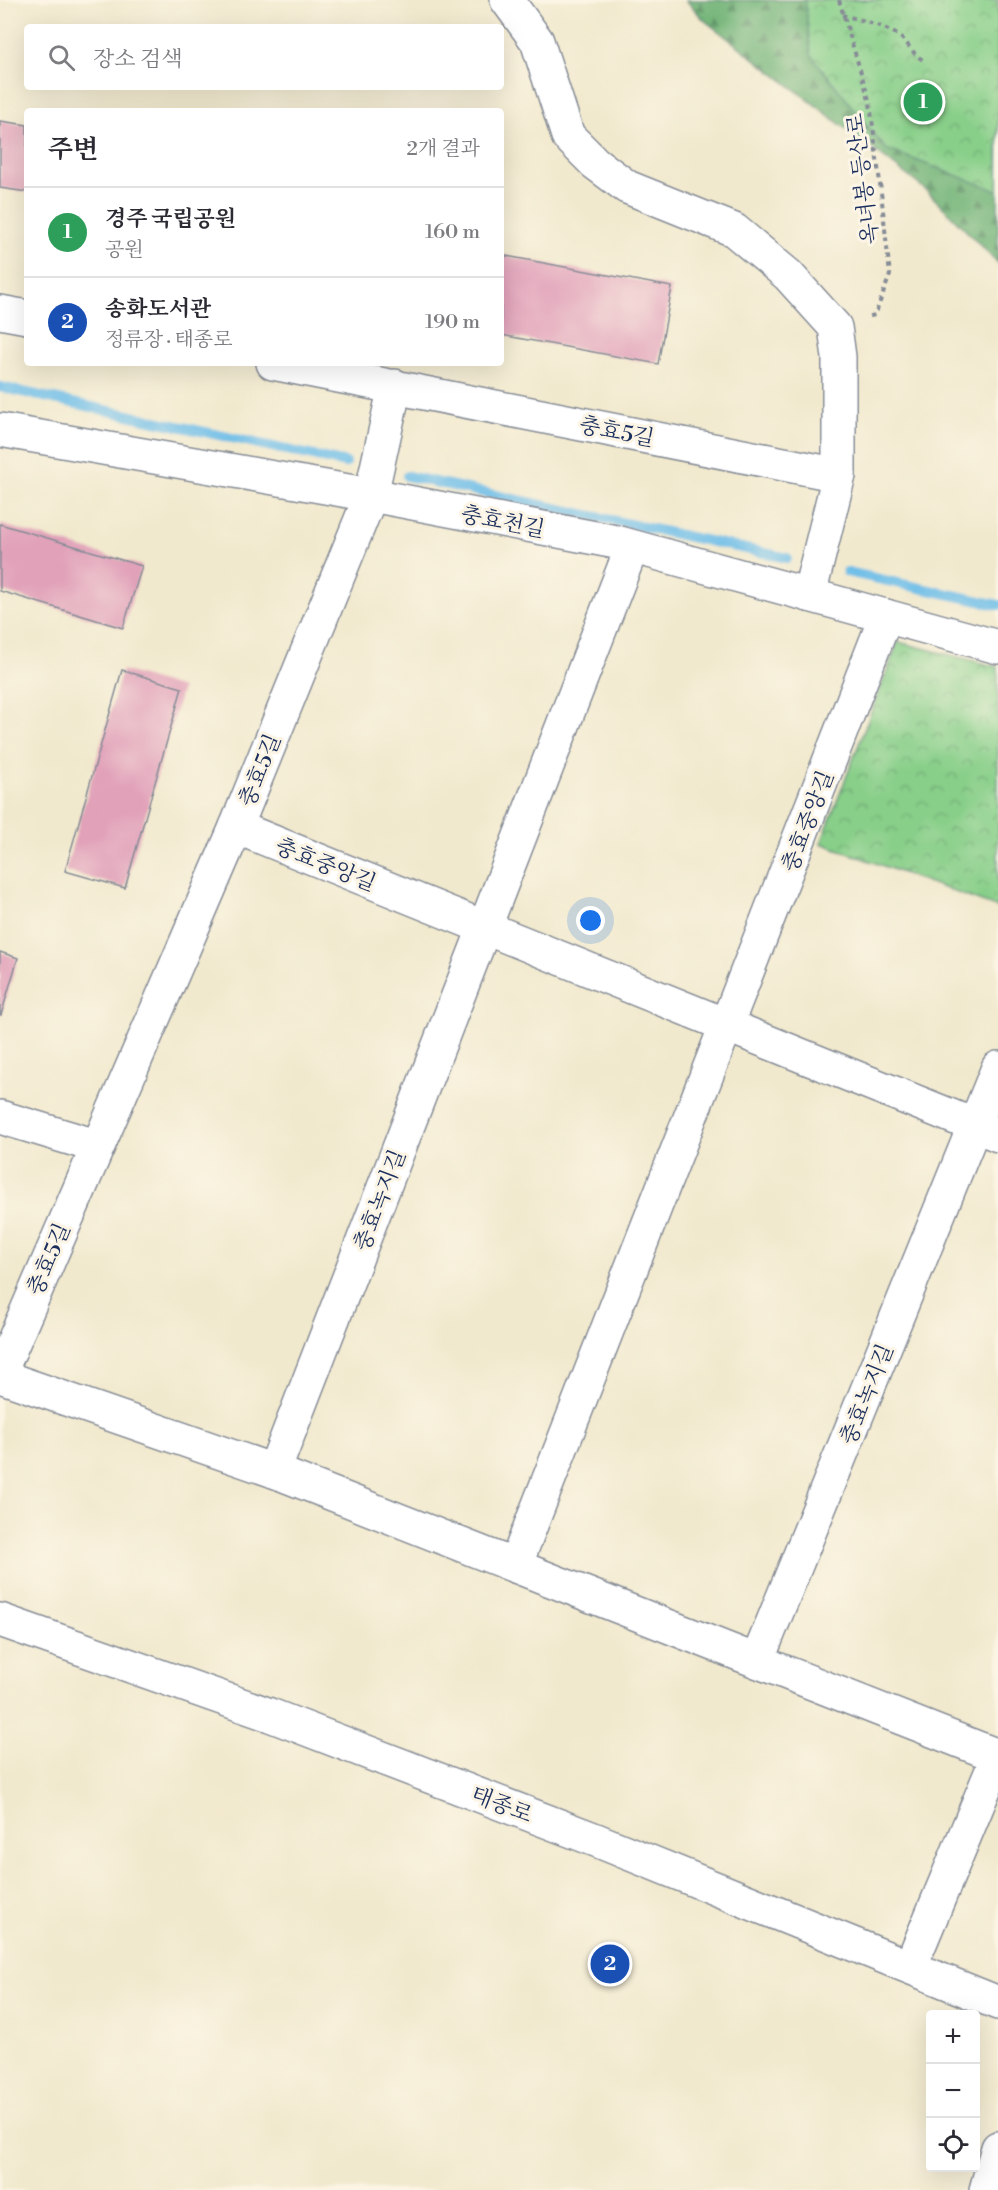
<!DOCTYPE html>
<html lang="ko">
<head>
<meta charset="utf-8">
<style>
  body { margin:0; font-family:"Libre Bodoni","Noto Serif KR",serif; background:#f2f2f3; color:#2b2b33 }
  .controls { position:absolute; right:18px; bottom:18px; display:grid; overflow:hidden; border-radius:6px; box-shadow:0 6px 24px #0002 }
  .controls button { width:54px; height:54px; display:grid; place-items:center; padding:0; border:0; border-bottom:2px solid #e1e1e2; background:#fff; color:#2b2b33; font:30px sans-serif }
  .you { position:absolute; left:591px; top:921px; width:21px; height:21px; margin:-15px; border:4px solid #fff; border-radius:50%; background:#1a73e8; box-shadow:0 0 0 9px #1a73e833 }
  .badge { display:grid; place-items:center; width:39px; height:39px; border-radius:50%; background:#1f6fb2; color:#fff; font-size:20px; font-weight:700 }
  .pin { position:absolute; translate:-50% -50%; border:3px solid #fff; box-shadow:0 2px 6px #0006 }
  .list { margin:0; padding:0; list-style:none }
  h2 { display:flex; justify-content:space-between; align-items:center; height:78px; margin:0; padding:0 24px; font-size:26px }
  h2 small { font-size:20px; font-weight:400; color:#7c7c81 }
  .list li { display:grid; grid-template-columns:39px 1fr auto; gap:18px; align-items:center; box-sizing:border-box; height:90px; padding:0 24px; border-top:2px solid #e1e1e2 }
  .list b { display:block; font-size:22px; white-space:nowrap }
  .list p { margin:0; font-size:20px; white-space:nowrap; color:#7c7c81 }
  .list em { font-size:20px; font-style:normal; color:#7c7c81 }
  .icon { flex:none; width:33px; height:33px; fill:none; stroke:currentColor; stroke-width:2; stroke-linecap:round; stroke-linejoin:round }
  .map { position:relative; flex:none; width:998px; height:2190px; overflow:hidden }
  .search { position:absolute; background:#fff; box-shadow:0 6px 24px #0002; left:24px; top:24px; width:480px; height:66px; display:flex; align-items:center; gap:15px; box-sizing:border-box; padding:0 21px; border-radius:6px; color:#7c7c81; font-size:22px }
  .panel { position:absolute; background:#fff; box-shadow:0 6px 24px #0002; left:24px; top:108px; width:480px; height:258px; border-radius:6px }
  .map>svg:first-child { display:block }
  .forest { fill:url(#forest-firs); stroke:#44706a; stroke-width:1.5 }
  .park { fill:url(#park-crowns); stroke:#527f74; stroke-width:1.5 }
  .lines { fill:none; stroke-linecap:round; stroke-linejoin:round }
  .stream { stroke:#6dbde8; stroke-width:10 }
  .building { fill:#e1a1b9 }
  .minor-casing { stroke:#868c96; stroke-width:36 }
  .tertiary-casing { stroke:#868c96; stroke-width:36 }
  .path { stroke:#868c96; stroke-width:4; stroke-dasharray:4.5 4.5; stroke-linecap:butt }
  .minor { stroke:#fff; stroke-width:33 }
  .tertiary { stroke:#fff; stroke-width:33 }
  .labels { text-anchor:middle; stroke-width:6; stroke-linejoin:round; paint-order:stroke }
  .street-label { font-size:22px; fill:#1b2f5e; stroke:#fcf5e5 }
</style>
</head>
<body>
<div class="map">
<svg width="998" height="2190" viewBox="0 0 998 2190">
  <defs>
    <pattern id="forest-firs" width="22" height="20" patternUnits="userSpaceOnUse" patternTransform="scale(1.5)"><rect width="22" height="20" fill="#6eb275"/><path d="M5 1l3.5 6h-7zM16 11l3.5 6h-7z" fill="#5a9163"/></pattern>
    <pattern id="park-crowns" width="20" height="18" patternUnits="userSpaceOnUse" patternTransform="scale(1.5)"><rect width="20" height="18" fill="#88cf89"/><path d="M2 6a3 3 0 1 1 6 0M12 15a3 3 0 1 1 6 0" fill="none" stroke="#6ea873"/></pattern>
  </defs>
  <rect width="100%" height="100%" fill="#fcf5e5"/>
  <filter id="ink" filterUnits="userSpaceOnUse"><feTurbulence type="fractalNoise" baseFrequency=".0167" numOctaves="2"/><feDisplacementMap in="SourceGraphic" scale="12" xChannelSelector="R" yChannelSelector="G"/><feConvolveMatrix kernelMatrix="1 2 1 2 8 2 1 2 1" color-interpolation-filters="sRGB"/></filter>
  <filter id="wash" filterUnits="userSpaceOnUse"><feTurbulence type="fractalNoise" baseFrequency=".008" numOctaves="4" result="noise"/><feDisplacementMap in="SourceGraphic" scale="24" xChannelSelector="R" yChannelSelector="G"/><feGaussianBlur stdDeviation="1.35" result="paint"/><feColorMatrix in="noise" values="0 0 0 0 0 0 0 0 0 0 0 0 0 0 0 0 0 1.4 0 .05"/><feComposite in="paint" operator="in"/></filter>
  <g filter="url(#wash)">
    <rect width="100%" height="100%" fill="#f1e9cd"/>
    <polygon class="forest" points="686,0 998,0 998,263 926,190 704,20"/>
    <g class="park">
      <polygon points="805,0 998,0 998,191 886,149 811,55"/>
      <polygon points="898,642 998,667 998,908 821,843"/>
    </g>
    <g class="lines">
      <g class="stream">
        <polyline points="0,387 346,463"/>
        <polyline points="407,476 787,558"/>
        <polyline points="847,572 998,605"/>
      </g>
    </g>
    <g id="blocks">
      <g class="building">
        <polygon points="0,121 27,125 27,192 0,188"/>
        <polygon points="501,255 672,287 658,364 501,335"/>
        <polygon points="0,524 142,566 123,628 0,591"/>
        <polygon points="122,670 182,688 125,888 65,871"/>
        <polygon points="0,952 18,958 1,1015 0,1015"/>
      </g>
    </g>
  </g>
  <g filter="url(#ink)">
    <use href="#blocks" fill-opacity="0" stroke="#868c96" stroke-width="1.5"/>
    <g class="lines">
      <g class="minor-casing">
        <g id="minor">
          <polyline points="507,0 537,41 568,136 595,163 627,187 734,230 788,275 835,327 839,357 839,475 809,595"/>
          <polyline points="0,312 27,317"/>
          <polyline points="273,363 839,475"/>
          <polyline points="236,827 998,1135"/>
          <polyline points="0,1117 96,1146"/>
          <polyline points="0,1373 236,827 371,495 395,386"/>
          <polyline points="0,1376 274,1471 998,1756"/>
          <polyline points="274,1471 632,547"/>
          <polyline points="515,1566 886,616"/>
          <polyline points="757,1661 998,1068"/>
          <polyline points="911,1965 998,1756"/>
          <polyline points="986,2190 998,2148"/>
        </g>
      </g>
      <g class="tertiary-casing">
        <g id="tertiary">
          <polyline points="0,430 371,495 616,542 998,647"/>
          <polyline points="0,1620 270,1715 596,1840 998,2003"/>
        </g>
      </g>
      <g class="path">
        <polyline points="839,0 870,103 880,183 890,275 875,315 867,317"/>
        <path d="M 842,15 C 861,20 883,25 899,36 C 911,45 912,56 926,61"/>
      </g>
      <use href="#minor" class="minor"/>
      <use href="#tertiary" class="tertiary"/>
    </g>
  </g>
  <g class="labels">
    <g class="street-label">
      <text transform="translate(862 179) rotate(-97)" y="8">옥녀봉 등산로</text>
      <text transform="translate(617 431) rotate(11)" y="8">충효5길</text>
      <text transform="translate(503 521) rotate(11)" y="8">충효천길</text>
      <text transform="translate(259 770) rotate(-68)" y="8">충효5길</text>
      <text transform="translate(807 821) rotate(-69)" y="8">충효중앙길</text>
      <text transform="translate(326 864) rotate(22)" y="8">충효중앙길</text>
      <text transform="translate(379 1200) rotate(-69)" y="8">충효녹지길</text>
      <text transform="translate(48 1259) rotate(-67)" y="8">충효5길</text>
      <text transform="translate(866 1394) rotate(-68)" y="8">충효녹지길</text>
      <text transform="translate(502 1804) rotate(21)" y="8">태종로</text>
    </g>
  </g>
</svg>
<div class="controls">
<button>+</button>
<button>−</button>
<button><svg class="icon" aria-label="locate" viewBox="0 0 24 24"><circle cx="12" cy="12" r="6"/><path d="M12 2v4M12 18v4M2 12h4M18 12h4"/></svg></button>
</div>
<div class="you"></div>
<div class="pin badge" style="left:923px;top:102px;background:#2e9e5b">1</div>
<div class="pin badge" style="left:610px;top:1964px;background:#1a4fb4">2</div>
<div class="search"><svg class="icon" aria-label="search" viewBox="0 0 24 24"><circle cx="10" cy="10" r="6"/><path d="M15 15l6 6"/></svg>장소 검색</div>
<section class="panel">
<h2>주변<small>2개 결과</small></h2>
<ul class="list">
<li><span class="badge" style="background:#2e9e5b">1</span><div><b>경주 국립공원</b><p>공원</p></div><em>160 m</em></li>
<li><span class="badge" style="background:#1a4fb4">2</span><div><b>송화도서관</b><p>정류장 · 태종로</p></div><em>190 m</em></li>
</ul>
</section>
</div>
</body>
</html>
